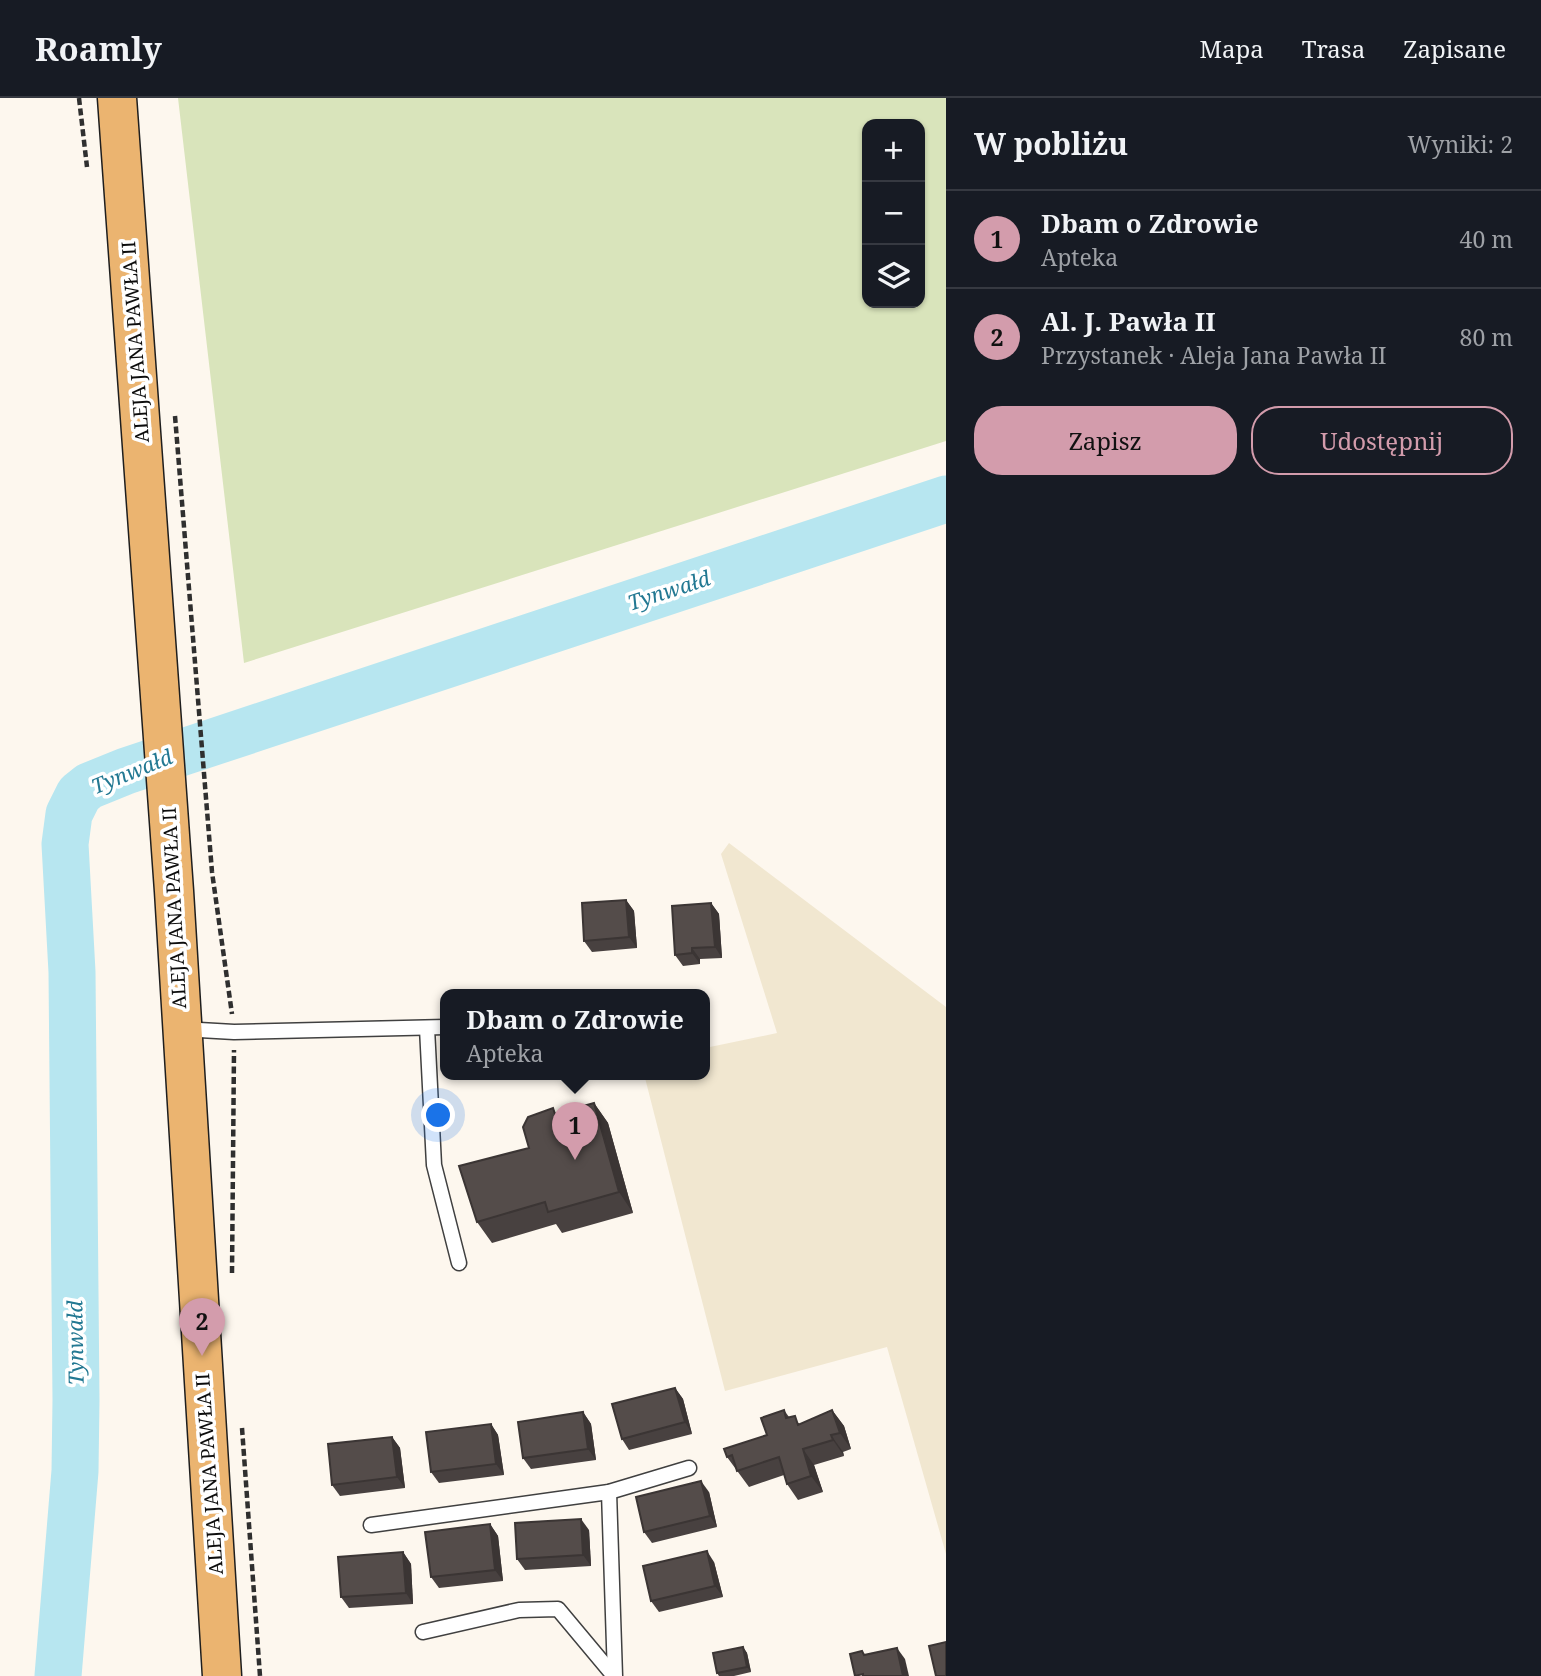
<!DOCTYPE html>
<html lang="pl">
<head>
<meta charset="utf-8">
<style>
  body { margin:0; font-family:"Noto Serif",serif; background:#242831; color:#f1f3f6 }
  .controls { position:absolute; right:21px; top:21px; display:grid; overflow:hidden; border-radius:14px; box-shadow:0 2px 5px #0004 }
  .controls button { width:63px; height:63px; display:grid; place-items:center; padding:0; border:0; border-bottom:2px solid #363941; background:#171b24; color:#f1f3f6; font:35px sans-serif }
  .you { position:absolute; left:439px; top:1018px; width:24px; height:24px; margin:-18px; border:5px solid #fff; border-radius:50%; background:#1a73e8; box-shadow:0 0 0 10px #1a73e833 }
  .badge { display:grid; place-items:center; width:46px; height:46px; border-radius:50%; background:#d39cac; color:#111; font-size:23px; font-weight:700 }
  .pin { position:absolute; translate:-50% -58px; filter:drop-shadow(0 2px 4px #0008) }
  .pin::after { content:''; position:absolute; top:37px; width:24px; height:21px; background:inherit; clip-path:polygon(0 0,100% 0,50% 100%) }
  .popup { position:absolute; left:440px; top:891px; width:270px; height:91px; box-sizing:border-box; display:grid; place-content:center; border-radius:14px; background:#171b24; filter:drop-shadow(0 2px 5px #0005); font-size:23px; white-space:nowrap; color:#9ea1a6 }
  .popup b { font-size:26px; color:#f1f3f6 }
  .popup::after { content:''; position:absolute; left:50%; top:100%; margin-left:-14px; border:14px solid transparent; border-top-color:#171b24 }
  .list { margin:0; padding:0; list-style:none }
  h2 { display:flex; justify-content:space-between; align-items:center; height:91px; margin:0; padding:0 28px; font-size:30px }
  h2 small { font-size:23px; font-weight:400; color:#9ea1a6 }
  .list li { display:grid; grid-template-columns:46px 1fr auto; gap:21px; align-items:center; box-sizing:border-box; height:98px; padding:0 28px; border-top:2px solid #363941 }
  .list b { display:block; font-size:26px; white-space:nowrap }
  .list p { margin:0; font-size:23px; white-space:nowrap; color:#9ea1a6 }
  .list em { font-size:23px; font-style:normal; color:#9ea1a6 }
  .actions { display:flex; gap:14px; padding:21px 28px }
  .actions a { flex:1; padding:16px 0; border:2px solid #d39cac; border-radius:28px; text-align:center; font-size:24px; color:#d39cac }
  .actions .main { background:#d39cac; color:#111 }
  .icon { flex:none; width:38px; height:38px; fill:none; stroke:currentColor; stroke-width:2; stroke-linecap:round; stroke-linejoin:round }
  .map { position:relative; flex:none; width:946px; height:1578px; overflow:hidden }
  header { display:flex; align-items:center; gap:42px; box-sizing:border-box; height:98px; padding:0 35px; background:#171b24; border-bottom:2px solid #363941 }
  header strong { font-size:33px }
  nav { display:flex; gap:38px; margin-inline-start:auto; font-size:24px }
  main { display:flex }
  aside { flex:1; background:#171b24 }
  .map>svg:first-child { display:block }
  .farmland { fill:#f1e7d0 }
  .green { fill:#d9e4bb; fill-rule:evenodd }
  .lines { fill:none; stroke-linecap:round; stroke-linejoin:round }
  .river { stroke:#b7e6f0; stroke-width:47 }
  .service-casing { stroke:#404040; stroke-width:17 }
  .primary-casing { stroke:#1e1e1e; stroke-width:41 }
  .path { stroke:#2f2f2f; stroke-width:4.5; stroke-dasharray:7 3.5; stroke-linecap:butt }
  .service { stroke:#fff; stroke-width:14 }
  .primary { stroke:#ebb470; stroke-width:38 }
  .wall { fill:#484140 }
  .shaded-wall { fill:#3b3534 }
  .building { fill:#544c4a; stroke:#3b3534; stroke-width:2 }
  .labels { text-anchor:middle; stroke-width:7; stroke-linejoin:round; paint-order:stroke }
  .street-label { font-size:19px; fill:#0d0d0d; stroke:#fff }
  .water-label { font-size:21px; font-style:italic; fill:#227892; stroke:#fff }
</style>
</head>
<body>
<header>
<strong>Roamly</strong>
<nav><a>Mapa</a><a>Trasa</a><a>Zapisane</a></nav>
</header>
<main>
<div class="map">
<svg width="946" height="1578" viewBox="0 0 946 1578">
  <rect width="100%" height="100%" fill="#fdf7ee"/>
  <polygon class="farmland" points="729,745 946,909 946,1456 887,1249 725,1293 644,976 704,976 705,950 777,935 721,756"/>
  <path class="green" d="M 178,0 L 946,0 L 946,343 L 244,565 ZM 867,26 L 920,26 L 920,205 L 867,205 Z"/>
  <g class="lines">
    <polyline class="river" points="58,1578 75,1373 76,1302 72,874 65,746 69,716 79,696 89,688 126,673 946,401"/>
    <g class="service-casing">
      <g id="service">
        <polyline points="427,930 434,1067 459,1165"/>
        <polyline points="182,931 234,934 446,929"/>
        <polyline points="609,1394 615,1578"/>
        <polyline points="371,1427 609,1394 689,1370"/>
        <polyline points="423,1534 519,1512 558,1511 614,1578"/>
      </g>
    </g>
    <g class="primary-casing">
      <polyline id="primary" points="117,0 174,793 222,1578"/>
    </g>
    <g class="path">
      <polyline points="79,0 87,69"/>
      <polyline points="175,318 212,774 232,916"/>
      <polyline points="232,1175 234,952"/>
      <polyline points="242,1330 260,1578"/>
    </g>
    <use href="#service" class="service"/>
    <use href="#primary" class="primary"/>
  </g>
  <g class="wall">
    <polygon points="626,802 634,813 637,850 592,854 584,843"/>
    <polygon points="711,805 719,816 722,860 700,861 700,866 683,868 675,857"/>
    <polygon points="594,1005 608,1025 633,1115 562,1135 556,1126 492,1145 477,1124 529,1050 557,1016"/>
    <polygon points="675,1290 683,1301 692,1336 629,1352 622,1341"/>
    <polygon points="784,1312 789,1319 800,1326 832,1312 844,1328 851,1351 843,1354 844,1358 814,1367 823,1394 798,1402 787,1386 784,1377 749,1389 727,1359 767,1337"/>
    <polygon points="583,1314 591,1326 596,1362 531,1371 523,1360"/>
    <polygon points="491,1326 498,1337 504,1377 439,1385 431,1374"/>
    <polygon points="392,1339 400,1350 405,1390 340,1398 332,1387"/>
    <polygon points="709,1394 717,1429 652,1445 644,1434"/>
    <polygon points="490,1426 498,1438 503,1483 439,1490 431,1479"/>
    <polygon points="589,1432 591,1468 525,1472 517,1461"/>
    <polygon points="403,1454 411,1466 413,1506 349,1510 341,1499"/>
    <polygon points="714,1464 723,1499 659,1514 651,1503"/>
    <polygon points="743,1549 747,1555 751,1574 734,1578 719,1578 717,1575"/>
  </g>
  <g class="shaded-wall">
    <polygon points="626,802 634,813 637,850 629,839"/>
    <polygon points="711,805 719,816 722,860 715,849"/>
    <polygon points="692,850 700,861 700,866 692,855"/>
    <polygon points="594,1005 608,1025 633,1115 619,1094"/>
    <polygon points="675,1290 683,1301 692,1336 685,1324"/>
    <polygon points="832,1312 844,1328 851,1351 840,1335"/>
    <polygon points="583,1314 591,1326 596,1362 588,1351"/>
    <polygon points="491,1326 498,1337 504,1377 496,1366"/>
    <polygon points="831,1337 843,1354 844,1358 833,1342"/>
    <polygon points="392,1339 400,1350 405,1390 397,1379"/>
    <polygon points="803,1351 814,1367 823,1394 811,1378"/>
    <polygon points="701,1383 709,1394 717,1429 710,1418"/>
    <polygon points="581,1421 589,1432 591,1468 583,1457"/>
    <polygon points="490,1426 498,1438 503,1483 495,1472"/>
    <polygon points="707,1453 714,1464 723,1499 715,1488"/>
    <polygon points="403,1454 411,1466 413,1506 406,1495"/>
    <polygon points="743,1549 747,1555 751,1574 747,1569"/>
    <polygon points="897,1550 905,1561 909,1578 903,1578"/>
  </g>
  <g class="building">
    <polygon points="626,802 629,839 584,843 582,805"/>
    <polygon points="711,805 715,849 692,850 692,855 675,857 672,808"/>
    <polygon points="594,1005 619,1094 548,1114 545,1104 477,1124 459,1068 529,1050 523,1029 528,1019 553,1010 555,1016"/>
    <polygon points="675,1290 685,1324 622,1341 612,1306"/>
    <polygon points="784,1312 786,1320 795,1318 798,1327 832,1312 840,1335 831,1337 833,1342 803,1351 811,1378 787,1386 779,1359 737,1373 732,1357 727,1359 724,1351 767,1337 761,1320"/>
    <polygon points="583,1314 588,1351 523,1360 518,1324"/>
    <polygon points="491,1326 496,1366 431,1374 426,1334"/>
    <polygon points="392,1339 397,1379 332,1387 328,1346"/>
    <polygon points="701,1383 710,1418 644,1434 636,1399"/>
    <polygon points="581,1421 583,1457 517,1461 515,1425"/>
    <polygon points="490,1426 495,1472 431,1479 425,1434"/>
    <polygon points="707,1453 715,1488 651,1503 643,1468"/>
    <polygon points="403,1454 406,1495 341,1499 338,1459"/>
    <polygon points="946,1544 946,1578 936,1578 929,1548"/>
    <polygon points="743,1549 747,1569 717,1575 713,1555"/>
    <polygon points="897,1550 903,1578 863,1578 863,1576 855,1578 850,1556 862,1553 864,1557"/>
  </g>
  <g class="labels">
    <g class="street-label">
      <text transform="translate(135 244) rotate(-94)" y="7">ALEJA JANA PAWŁA II</text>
      <text transform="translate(174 810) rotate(-93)" y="7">ALEJA JANA PAWŁA II</text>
      <text transform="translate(209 1376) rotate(-94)" y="7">ALEJA JANA PAWŁA II</text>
    </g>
    <g class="water-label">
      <text transform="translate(669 493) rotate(-18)" y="7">Tynwałd</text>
      <text transform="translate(132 674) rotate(-22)" y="7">Tynwałd</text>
      <text transform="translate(76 1245) rotate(-91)" y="7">Tynwałd</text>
    </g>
  </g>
</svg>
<div class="controls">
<button>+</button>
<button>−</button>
<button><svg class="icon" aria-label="layers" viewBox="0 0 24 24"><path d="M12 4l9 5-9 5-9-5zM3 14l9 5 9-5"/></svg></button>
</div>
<div class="you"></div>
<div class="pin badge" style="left:575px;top:1062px">1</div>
<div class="popup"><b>Dbam o Zdrowie</b>Apteka</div>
<div class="pin badge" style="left:202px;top:1258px">2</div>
</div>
<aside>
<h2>W pobliżu<small>Wyniki: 2</small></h2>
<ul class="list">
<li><span class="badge">1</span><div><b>Dbam o Zdrowie</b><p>Apteka</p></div><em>40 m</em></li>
<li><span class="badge">2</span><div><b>Al. J. Pawła II</b><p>Przystanek · Aleja Jana Pawła II</p></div><em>80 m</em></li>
</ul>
<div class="actions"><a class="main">Zapisz</a><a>Udostępnij</a></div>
</aside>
</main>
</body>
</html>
